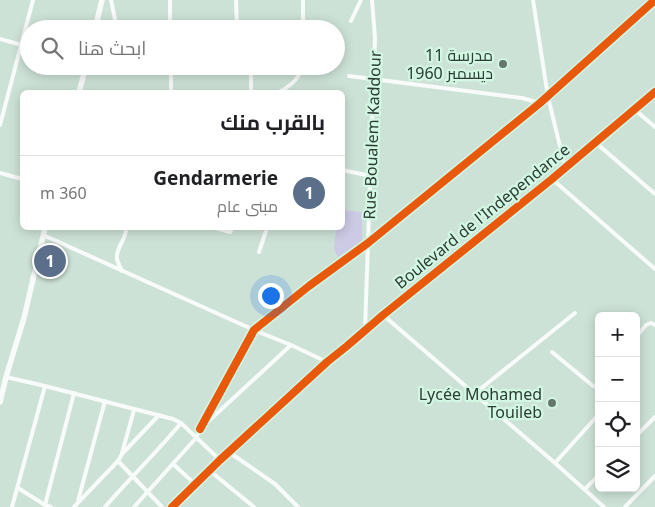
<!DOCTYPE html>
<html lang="ar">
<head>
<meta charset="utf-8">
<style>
  body { margin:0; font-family:"Noto Sans",Cairo,sans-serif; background:#f2f2f2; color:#202124; direction:rtl }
  .controls { position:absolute; right:15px; bottom:15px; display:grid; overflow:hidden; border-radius:8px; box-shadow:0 2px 12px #0003 }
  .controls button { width:45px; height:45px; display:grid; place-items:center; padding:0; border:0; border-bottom:1px solid #e0e0e0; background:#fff; color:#202124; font:25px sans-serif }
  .you { position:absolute; left:270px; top:295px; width:18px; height:18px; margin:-12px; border:4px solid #fff; border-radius:50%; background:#1a73e8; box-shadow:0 0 0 8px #1a73e833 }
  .badge { display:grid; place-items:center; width:32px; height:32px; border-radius:50%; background:#65766d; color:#fff; font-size:16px; font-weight:700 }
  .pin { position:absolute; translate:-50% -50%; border:2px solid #fff; box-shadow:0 1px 5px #0006 }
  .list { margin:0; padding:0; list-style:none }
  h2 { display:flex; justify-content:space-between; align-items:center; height:65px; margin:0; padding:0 20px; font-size:21px }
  h2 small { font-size:16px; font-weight:400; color:#757577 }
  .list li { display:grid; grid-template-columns:32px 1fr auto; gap:15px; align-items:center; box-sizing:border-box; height:75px; padding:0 20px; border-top:1px solid #e0e0e0 }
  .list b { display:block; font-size:19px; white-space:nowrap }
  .list p { margin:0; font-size:16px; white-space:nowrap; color:#757577 }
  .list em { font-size:16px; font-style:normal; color:#757577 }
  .icon { flex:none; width:28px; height:28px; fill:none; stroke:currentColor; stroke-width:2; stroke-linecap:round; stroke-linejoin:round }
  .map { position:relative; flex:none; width:655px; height:507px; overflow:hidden; direction:ltr }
  .search { position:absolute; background:#fff; box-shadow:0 2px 12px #0003; left:20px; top:20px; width:325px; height:55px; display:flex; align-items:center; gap:12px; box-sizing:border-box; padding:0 18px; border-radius:28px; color:#757577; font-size:19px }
  .panel { position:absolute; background:#fff; box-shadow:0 2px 12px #0003; left:20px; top:90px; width:325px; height:140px; border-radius:8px; direction:rtl }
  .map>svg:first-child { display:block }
  .park { fill:#cccae4 }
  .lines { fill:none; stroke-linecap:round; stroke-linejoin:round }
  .street { stroke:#f8fbf9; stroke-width:4 }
  .secondary { stroke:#f8fbf9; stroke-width:5.5 }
  .cycleway-casing { stroke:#d2f7e3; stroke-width:11 }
  .cycleway { stroke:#e8590c; stroke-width:8 }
  .poi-dot { fill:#65766d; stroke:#d2f7e3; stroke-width:2 }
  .labels { text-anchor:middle; stroke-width:4.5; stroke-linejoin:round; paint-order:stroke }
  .poi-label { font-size:16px; fill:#2d3c34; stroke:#d2f7e3; text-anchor:end }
  .street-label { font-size:16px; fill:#2d3c34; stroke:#d2f7e3 }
</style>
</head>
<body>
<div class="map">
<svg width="655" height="507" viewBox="0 0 655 507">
  <rect width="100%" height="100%" fill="#cde2d7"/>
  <polygon class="park" points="343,210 362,212 362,241 338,257 334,249 336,228 342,228"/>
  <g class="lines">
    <g class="street">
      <polyline points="111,0 117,29"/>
      <polyline points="170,0 170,29"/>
      <polyline points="236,0 237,29"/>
      <polyline points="303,0 303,29"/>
      <polyline points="533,0 548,97 565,167"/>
      <polyline points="351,21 361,0"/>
      <polyline points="0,39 29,47"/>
      <polyline points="171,66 171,92"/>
      <polyline points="349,76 522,98 540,103"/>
      <polyline points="251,92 251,66"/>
      <path d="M 279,92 C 289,87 300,79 302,66"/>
      <polyline points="634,109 655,127"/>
      <polyline points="0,125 33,0"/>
      <polyline points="595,142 655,194"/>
      <polyline points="342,170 371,176"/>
      <polyline points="0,173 22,179"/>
      <polyline points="552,179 655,269"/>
      <polyline points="216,228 230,232 232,228"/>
      <polyline points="43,235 254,330 291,345 327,362"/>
      <polyline points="259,252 267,228"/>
      <path d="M 122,271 C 120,267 118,263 117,259 C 115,248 127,239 126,228"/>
      <polyline points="383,315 555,463 604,507"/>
      <polyline points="365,330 375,38 372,0"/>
      <polyline points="636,337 646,325 651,323 655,325"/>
      <polyline points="552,352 593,386 596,387 599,385"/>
      <polyline points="6,377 45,386 173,419 181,423 220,460"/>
      <polyline points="474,394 575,313"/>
      <polyline points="200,429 254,330 309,286 368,243 540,103 655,0"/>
      <polyline points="636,436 655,417"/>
      <polyline points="229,452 275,484 298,507"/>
      <polyline points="122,453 134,410"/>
      <polyline points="118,461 162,507"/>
      <polyline points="555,463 599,414"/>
      <polyline points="173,464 195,484"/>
      <polyline points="210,471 254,507"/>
      <polyline points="18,488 45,505 51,507"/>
      <polyline points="585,489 599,475"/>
      <polyline points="78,501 105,401"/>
      <polyline points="45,505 74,393"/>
      <polyline points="12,507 45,386"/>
      <polyline points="74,507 118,461 122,454 159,415"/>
      <path d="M 105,507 C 130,478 157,452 181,423"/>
      <polyline points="134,507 196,438 200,429 291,345"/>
      <polyline points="625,507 655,476"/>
    </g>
    <g class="secondary">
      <polyline points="95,29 102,0"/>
      <polyline points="79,92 86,66"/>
      <polyline points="0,402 6,377 24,318 45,228"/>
      <polyline points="172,507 220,460 327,362 347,346 383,315 552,179 655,92"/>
    </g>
    <g class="cycleway-casing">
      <g id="cycleway">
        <polyline points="200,429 254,330 309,286 368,243 540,103 655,0"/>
        <polyline points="172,507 220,460 327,362 347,346 383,315 552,179 655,92"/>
      </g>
    </g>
    <use href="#cycleway" class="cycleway"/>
  </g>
  <g class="poi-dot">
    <circle cx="503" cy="64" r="5"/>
    <circle cx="552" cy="403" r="5"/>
  </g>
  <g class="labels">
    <g class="poi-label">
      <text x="493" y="61">مدرسة 11<tspan x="493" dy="18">ديسمبر 1960</tspan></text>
      <text x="542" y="400">Lycée Mohamed<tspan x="542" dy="18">Touileb</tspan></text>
    </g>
    <g class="street-label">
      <text transform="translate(372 135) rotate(-88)" y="6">Rue Boualem Kaddour</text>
      <text transform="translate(482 216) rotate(-39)" y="6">Boulevard de l'Independance</text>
    </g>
  </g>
</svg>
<div class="controls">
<button>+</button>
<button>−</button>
<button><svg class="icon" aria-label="locate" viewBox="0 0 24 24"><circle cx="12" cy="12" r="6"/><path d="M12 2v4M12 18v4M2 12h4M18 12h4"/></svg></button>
<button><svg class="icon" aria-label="layers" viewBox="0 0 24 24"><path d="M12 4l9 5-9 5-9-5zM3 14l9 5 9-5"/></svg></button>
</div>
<div class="you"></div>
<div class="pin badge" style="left:50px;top:261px;background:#5c6f8a">1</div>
<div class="search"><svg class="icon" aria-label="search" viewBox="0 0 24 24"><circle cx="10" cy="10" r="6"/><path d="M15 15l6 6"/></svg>ابحث هنا</div>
<section class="panel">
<h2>بالقرب منك<small></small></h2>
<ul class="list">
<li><span class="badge" style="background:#5c6f8a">1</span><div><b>Gendarmerie</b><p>مبنى عام</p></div><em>360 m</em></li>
</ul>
</section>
</div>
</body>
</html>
